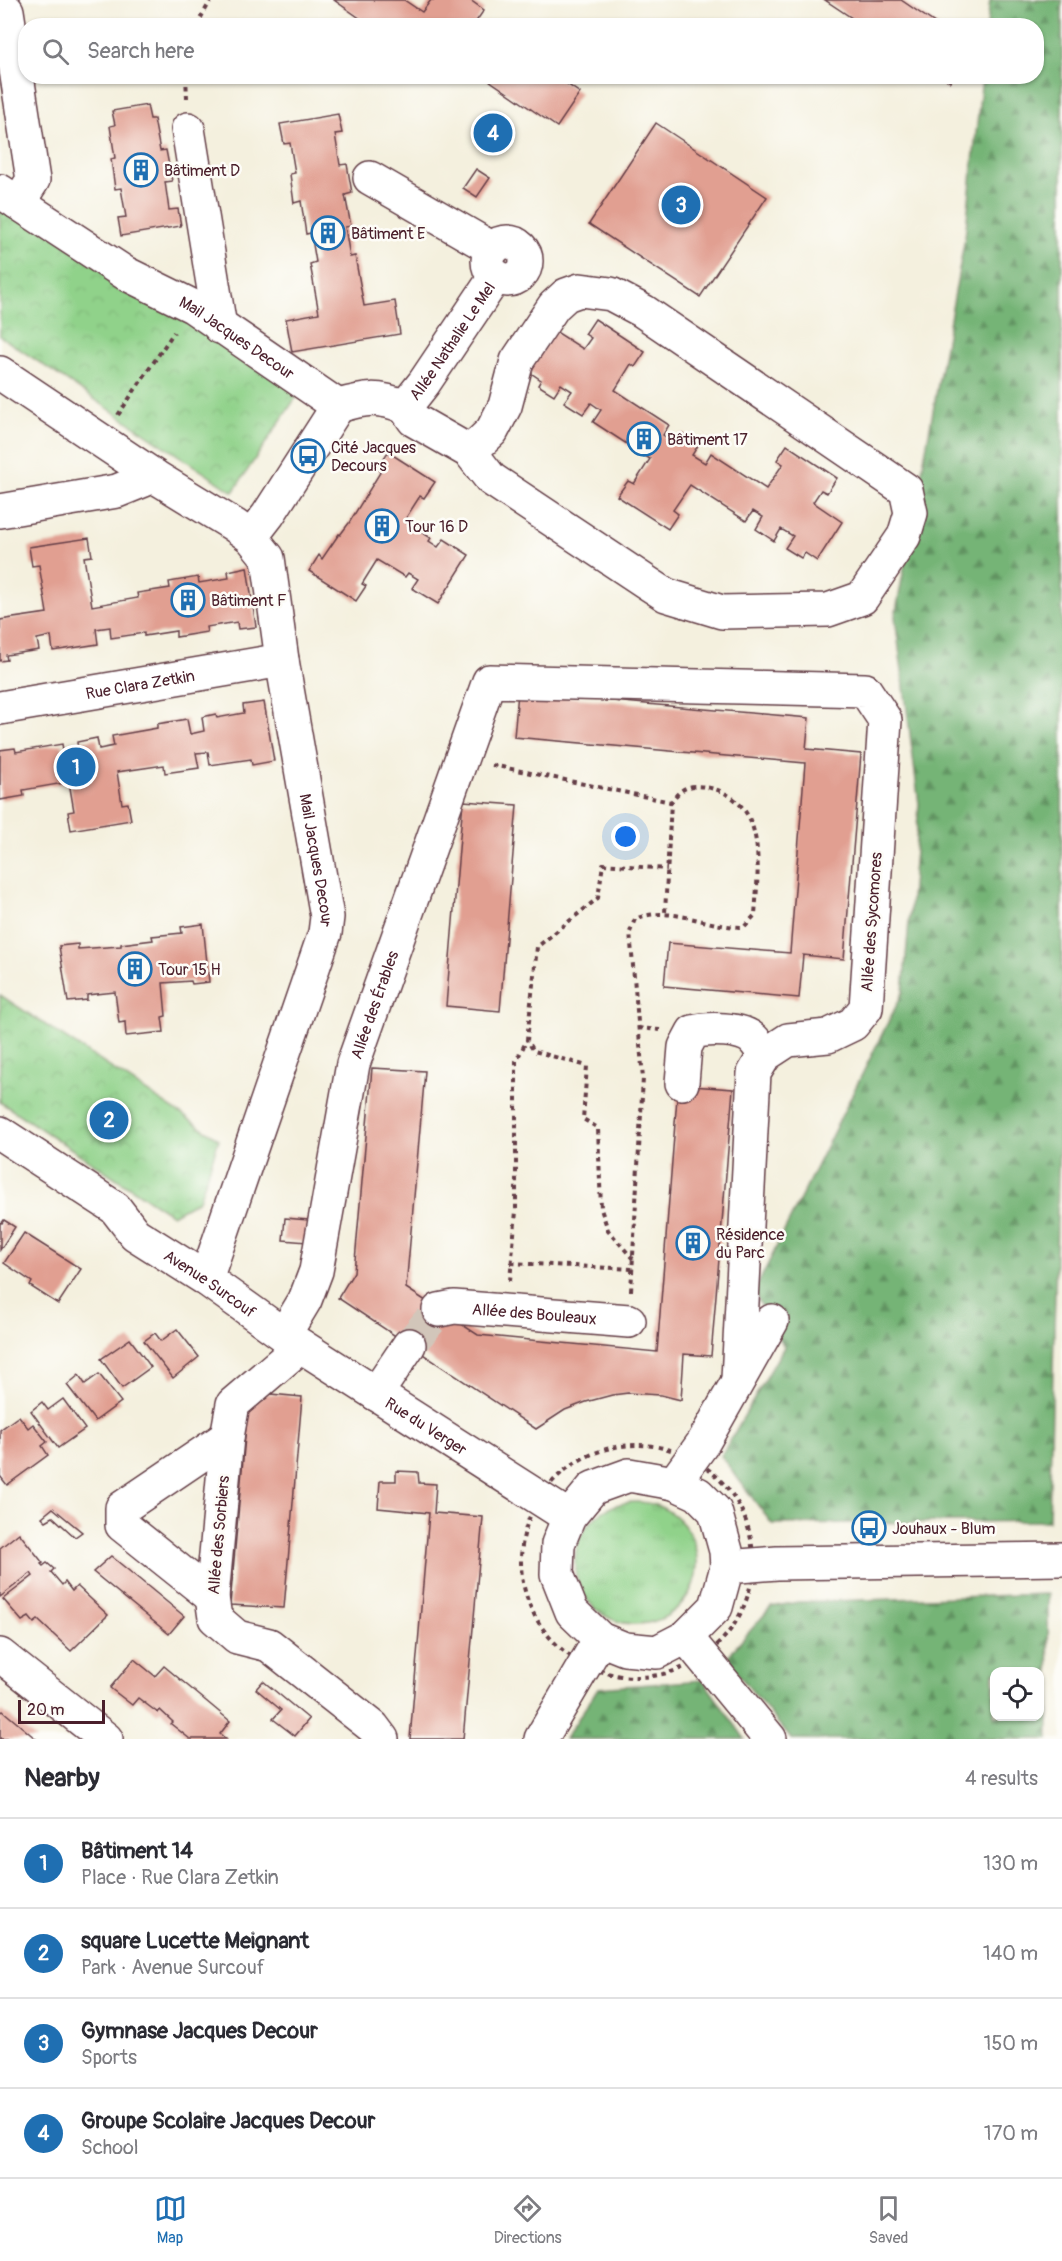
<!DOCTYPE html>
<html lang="en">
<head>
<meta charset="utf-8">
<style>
  body { margin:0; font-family:Pangolin,sans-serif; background:#f2f2f3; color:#2b2b33 }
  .controls { position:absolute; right:18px; bottom:18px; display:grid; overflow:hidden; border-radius:12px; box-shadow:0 2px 4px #0004 }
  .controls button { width:54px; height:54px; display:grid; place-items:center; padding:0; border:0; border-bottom:2px solid #e1e1e2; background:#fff; color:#2b2b33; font:30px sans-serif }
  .scale { position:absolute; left:18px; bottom:15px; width:87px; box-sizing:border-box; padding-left:6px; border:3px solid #4a1f2b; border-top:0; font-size:16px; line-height:21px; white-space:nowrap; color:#4a1f2b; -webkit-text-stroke:4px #fdfcf7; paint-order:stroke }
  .you { position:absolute; left:626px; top:837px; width:21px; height:21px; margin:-15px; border:4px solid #fff; border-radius:50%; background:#1a73e8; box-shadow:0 0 0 9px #1a73e833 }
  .badge { display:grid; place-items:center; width:39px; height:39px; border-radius:50%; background:#1f6fb2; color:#fff; font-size:20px; font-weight:700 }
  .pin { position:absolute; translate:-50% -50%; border:3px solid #fff; box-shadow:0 2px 6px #0006 }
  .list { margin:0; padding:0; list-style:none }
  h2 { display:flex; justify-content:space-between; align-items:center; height:78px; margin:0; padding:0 24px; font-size:26px }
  h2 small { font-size:20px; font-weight:400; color:#7c7c81 }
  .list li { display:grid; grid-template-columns:39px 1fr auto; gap:18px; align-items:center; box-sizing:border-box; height:90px; padding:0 24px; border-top:2px solid #e1e1e2 }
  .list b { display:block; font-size:22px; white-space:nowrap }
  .list p { margin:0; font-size:20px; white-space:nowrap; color:#7c7c81 }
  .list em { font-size:20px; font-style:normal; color:#7c7c81 }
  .icon { flex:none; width:33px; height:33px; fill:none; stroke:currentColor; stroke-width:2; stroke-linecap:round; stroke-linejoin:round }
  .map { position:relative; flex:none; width:1062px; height:1739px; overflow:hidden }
  .search { position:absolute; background:#fff; box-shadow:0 2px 4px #0004; left:18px; right:18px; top:18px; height:66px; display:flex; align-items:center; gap:15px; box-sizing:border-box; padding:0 21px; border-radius:24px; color:#7c7c81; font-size:22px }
  .sheet { height:438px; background:#fff }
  nav { display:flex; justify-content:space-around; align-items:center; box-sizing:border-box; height:84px; border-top:2px solid #e1e1e2; background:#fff; font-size:16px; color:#7c7c81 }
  nav a { display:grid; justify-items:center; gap:3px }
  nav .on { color:#1f6fb2 }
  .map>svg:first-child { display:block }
  .grass { fill:url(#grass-tufts); stroke:#6d785a; stroke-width:1.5 }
  .forest { fill:url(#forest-firs); stroke:#5f6a50; stroke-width:1.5; fill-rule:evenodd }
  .park { fill:url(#park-crowns); stroke:#6d785a; stroke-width:1.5 }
  .building { fill:#e19f91 }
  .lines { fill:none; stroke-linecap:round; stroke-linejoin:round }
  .minor-tunnel { stroke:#d2c6ba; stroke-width:33; stroke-dasharray:33 16; stroke-linecap:butt }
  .minor-casing { stroke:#643e46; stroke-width:36 }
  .highway-casing { stroke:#643e46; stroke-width:36 }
  .path { stroke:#643e46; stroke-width:4; stroke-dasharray:4.5 4.5; stroke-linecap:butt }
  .minor { stroke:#fff; stroke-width:33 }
  .highway { stroke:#fff; stroke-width:33 }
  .labels { text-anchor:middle; stroke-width:5; stroke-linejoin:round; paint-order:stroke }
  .poi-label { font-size:16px; fill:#4a1f2b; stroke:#fdfcf7; text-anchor:start }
  .street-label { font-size:16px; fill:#4a1f2b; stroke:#fdfcf7 }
</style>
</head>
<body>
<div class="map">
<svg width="1062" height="1739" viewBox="0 0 1062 1739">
  <defs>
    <pattern id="grass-tufts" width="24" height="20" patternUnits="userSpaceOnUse" patternTransform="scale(1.5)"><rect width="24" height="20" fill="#90d28a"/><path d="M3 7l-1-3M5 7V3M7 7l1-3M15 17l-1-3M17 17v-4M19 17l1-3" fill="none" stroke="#7eb477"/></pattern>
    <pattern id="forest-firs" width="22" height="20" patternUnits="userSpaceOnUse" patternTransform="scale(1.5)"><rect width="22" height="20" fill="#74b476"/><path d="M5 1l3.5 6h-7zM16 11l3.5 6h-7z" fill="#619261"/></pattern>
    <pattern id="park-crowns" width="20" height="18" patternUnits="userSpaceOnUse" patternTransform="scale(1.5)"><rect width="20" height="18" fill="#90d28a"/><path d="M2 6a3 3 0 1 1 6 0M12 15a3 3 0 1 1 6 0" fill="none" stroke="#7eb477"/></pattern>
  </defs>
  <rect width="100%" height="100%" fill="#fdfcf7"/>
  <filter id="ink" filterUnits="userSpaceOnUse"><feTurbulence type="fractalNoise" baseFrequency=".0167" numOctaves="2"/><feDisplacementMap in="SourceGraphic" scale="12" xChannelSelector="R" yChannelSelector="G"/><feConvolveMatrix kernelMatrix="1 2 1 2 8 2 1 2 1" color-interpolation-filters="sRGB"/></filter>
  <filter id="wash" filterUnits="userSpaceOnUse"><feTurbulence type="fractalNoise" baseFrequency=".008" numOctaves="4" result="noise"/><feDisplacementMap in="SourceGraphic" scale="24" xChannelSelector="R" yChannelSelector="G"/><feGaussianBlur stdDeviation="1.35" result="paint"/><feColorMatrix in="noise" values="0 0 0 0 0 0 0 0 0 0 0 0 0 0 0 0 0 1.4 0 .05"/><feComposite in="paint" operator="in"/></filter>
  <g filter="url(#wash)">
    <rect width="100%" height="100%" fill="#f4f0de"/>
    <circle class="grass" cx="636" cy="1563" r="61"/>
    <g class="forest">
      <polygon points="990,0 1062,0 1062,1032 1049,1521 772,1524 721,1456 784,1347 754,1292 903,992 919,804 895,617 965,238 982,77 1036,76 1036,26 987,25"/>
      <path d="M 1048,1594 L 1049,1739 L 791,1739 L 735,1670 L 728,1656 L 771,1607 L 798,1602 ZM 994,1672 L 1040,1672 L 1040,1716 L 994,1716 Z"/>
      <polygon points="703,1680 745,1739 565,1739 598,1688"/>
    </g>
    <g class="park">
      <polygon points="0,201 299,393 233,492 0,336"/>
      <polygon points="0,995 219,1139 199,1200 172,1215 0,1102"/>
    </g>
    <g id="blocks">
      <g class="building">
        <polygon points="334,0 404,0 422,12 431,0 470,0 484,10 475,23 480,26 371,26"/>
        <polygon points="825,0 901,0 939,26 864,26"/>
        <polygon points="483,76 555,76 580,93 557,127"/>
        <polygon points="941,76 954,76 950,82"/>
        <polygon points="147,105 150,119 154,119 160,151 166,150 172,181 165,182 169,210 178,209 181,226 121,236 118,218 126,217 121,188 115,189 111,159 115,158 110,126 115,125 112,111"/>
        <polygon points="338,114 342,133 335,134 340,165 347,164 352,193 345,195 351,226 345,227 350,257 355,256 364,306 395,301 400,334 292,352 286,319 319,313 310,264 316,262 311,233 306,234 301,201 294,203 290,174 295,173 290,143 284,144 280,124"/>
        <polygon points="656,123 767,197 700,297 589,224"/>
        <polygon points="476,169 490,178 477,197 463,188"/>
        <polygon points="595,319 645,352 635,367 631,364 615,390 669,425 663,435 675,443 682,433 699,444 692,455 705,463 711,453 766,489 783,464 777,460 787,445 837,478 827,493 821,490 813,502 842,522 817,561 805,553 801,558 785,548 793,536 781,529 774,541 756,529 763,517 753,511 746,521 690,485 673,510 678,514 668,529 617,496 628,481 634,484 650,459 593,422 601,410 591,403 583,414 564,402 572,391 561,384 554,395 538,385 541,380 528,371 555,331 583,349 591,338 585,334"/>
        <polygon points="388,452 435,482 424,498 420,496 404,521 431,538 429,541 438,547 444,539 469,555 438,604 412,588 418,579 408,573 405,577 377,560 362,584 366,586 356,601 309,571 319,555 322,559 339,534 340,535 349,523 381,471 377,468"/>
        <polygon points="89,538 92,556 84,557 92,606 138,598 137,593 170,588 169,582 198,577 199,583 229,578 228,571 247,567 256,627 238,629 237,622 206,627 207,632 176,637 176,631 144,636 144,633 111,638 110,627 96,629 98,644 53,651 51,636 37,639 39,650 6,655 7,660 0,661 0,620 47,613 39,565 32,566 29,547"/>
        <polygon points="518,693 809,718 806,749 861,754 844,959 803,955 799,998 664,986 668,943 790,953 805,763 514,737"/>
        <polygon points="264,702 274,761 252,765 251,759 210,765 208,752 196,753 199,768 165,773 164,765 117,772 122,804 128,803 131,820 71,830 68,812 74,811 69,782 23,790 24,796 0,800 0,750 15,748 16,752 62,744 64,755 78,752 77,742 97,738 99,749 114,746 112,736 157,728 157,724 187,719 190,734 204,731 202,717 216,714 217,718 244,713 243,705"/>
        <polygon points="463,801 517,805 500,1011 446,1006"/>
        <polygon points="203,924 209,982 192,984 191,981 163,983 166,1016 162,1017 164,1032 126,1036 125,1022 119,1023 115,992 87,995 87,1000 68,1002 59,946 78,944 78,949 121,946 121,944 153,940 152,936 182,933 181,927"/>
        <polygon points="372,1068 425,1071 406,1288 478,1335 657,1352 678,1085 733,1089 711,1356 684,1354 681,1400 661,1395 628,1393 612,1395 586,1402 565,1410 536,1429 338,1298 354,1272"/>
        <polygon points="285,1218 308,1220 307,1242 283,1240"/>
        <polygon points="4,1220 15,1227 0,1250 0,1222 2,1223"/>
        <polygon points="24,1233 81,1269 58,1304 30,1286 32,1282 4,1263"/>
        <polygon points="177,1329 199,1357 173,1378 144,1341 155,1333 161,1341"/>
        <polygon points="130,1339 151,1367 122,1388 101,1359"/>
        <polygon points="99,1374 121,1402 95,1421 67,1385 79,1375 85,1384"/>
        <polygon points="249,1392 302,1397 284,1608 230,1605"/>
        <polygon points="63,1399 85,1429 58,1448 31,1411 42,1402 48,1410"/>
        <polygon points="19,1416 28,1428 33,1424 47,1442 42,1446 48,1455 7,1485 0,1476 0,1430"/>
        <polygon points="396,1471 418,1472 419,1483 436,1484 434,1513 483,1517 463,1739 410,1739 429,1513 378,1508 380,1481 396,1481"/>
        <polygon points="53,1508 82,1532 75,1537 53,1517 46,1521 42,1517"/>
        <polygon points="19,1533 43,1563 41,1564 43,1566 47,1563 54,1569 51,1572 62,1585 65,1582 72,1591 77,1586 108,1615 71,1651 38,1620 34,1623 29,1617 22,1621 3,1599 33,1576 31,1573 0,1597 0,1548"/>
        <polygon points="111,1556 184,1616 169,1634 93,1572"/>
        <polygon points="134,1659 155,1676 164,1666 230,1721 220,1734 226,1739 190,1739 171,1724 173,1722 160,1710 158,1713 138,1698 132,1705 110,1688"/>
        <polygon points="263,1681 309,1719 295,1736 273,1719 281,1710 256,1689"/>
        <polygon points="3,1711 36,1739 0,1739 0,1713"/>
      </g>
    </g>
  </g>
  <g filter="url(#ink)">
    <use href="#blocks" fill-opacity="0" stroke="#643e46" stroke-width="1.5"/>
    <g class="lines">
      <polyline class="minor-tunnel" points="409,1345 439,1310"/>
      <g class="minor-casing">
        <g id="minor">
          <polyline points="7,11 33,180 18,203"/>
          <polyline points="188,129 220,327"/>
          <polyline points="370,178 493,249"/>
          <path id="s1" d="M 0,191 L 125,273 L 192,306 L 338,406"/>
          <circle cx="507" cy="261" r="19"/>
          <path id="s2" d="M 0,373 L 154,476 L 234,525 L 251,537 L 268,558 L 282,660 L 327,917 L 325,933 L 206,1279"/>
          <path id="s3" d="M 338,406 C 366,398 378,396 405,407 L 424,383 L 496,276"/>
          <polyline points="405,407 414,420 470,452 491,479 646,582 666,595 722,612 828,610 862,598 904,536 911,513 906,490 643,311 611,294 580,290 566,295 554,306 517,361 505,406 492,431 470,452"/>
          <polyline points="0,511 117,491 154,476"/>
          <polyline points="251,537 268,515 338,406"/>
          <path id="s4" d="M 0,708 L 282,660"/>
          <path d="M 682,1083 L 685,1047 L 693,1032 C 708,1028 742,1028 753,1039 C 758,1044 761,1050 765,1055"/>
          <path id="s5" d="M 0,1133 L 115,1208 L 135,1234 L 206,1279 L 284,1335 L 569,1517"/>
          <path id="s6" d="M 439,1310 L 454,1307 L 629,1321"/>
          <path id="s7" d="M 284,1335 L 305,1300 L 316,1271 L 353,1064 L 489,681 L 865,690 L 885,720 L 866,1008 L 853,1024 L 828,1036 L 788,1040 L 765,1055 L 754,1073 L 738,1379"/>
          <polyline points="301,1346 233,1404 227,1437 212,1597 215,1618 237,1637 269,1645 373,1727 382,1739"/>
          <polyline points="376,1394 409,1345"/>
          <polygon points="629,1475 674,1483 698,1494 715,1511 726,1551 727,1567 716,1607 686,1637 657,1652 625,1649 600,1639 572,1612 557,1574 558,1544 569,1517 593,1488"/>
          <polyline points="674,1483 703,1443 772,1321"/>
          <polyline points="727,1567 777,1563 1062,1559"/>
          <polyline points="212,1597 122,1525 122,1508 227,1437"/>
          <polyline points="0,1655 106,1739"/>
          <polyline points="541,1739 600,1639"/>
        </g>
      </g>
      <g class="highway-casing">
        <polyline id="highway" points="686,1637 770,1739"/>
      </g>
      <g class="path">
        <polyline points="196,26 211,0"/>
        <polyline points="186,76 187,98"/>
        <polyline points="118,415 174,332"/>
        <polyline points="492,765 671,802"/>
        <polyline points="638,1028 660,1030"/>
        <polyline points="633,1259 608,1230 601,1209 598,1128 583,1119 587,1066 534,1051 527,1040 537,947 598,898 603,864 667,869"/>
        <polyline points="511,1263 633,1269"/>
        <polyline points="510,1281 516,1211 516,1061 527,1040"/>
        <path d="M 631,1291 L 643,1078 L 630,932 L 635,919 C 671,904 707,928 744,927 L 755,915 C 758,867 769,799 706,787 C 688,784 681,788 671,802 L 665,913"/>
        <circle cx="637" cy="1561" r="116"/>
      </g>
      <use href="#minor" class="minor"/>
      <use href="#highway" class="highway"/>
    </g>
  </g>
  <defs>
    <g id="building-ring" transform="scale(1.725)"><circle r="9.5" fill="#fdfcf7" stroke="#1f6fb2" stroke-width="1.5"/><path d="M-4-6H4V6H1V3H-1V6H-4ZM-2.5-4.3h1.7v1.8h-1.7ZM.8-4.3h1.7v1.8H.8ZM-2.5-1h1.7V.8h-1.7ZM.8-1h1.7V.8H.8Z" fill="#1f6fb2"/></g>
    <g id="bus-ring" transform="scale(1.725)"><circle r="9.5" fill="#fdfcf7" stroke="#1f6fb2" stroke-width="1.5"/><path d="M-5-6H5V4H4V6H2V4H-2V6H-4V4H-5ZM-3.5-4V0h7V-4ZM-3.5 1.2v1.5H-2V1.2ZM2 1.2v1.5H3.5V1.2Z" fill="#1f6fb2"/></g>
  </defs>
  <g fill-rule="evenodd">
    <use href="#building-ring" x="141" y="170"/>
    <use href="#building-ring" x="328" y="233"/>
    <use href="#building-ring" x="644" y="439"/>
    <use href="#bus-ring" x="308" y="456"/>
    <use href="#building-ring" x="382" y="526"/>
    <use href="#building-ring" x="188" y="600"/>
    <use href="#building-ring" x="135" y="969"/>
    <use href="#building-ring" x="693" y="1243"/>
    <use href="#bus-ring" x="869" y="1528"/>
  </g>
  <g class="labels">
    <g class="poi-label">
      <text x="164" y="176">Bâtiment D</text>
      <text x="351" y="239">Bâtiment E</text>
      <text x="667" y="445">Bâtiment 17</text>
      <text x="331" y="453">Cité Jacques<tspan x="331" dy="18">Decours</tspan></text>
      <text x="405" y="532">Tour 16 D</text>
      <text x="211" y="606">Bâtiment F</text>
      <text x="158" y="975">Tour 15 H</text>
      <text x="716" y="1240">Résidence<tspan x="716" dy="18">du Parc</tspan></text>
      <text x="892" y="1534">Jouhaux - Blum</text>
    </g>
    <g class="street-label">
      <text dy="6" stroke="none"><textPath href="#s1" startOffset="279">Mail Jacques Decour</textPath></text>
      <text dy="6" stroke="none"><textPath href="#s3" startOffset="150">Allée Nathalie Le Mel</textPath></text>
      <text dy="6" stroke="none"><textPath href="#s4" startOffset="142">Rue Clara Zetkin</textPath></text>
      <text dy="6" stroke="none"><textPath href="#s2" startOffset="633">Mail Jacques Decour</textPath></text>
      <text transform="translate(871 922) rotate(-86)" y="6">Allée des Sycomores</text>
      <text dy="6" stroke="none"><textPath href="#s7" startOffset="345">Allée des Érables</textPath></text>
      <text dy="6" stroke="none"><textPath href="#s5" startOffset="260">Avenue Surcouf</textPath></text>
      <text dy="6" stroke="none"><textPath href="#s6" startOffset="96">Allée des Bouleaux</textPath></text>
      <text dy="6" stroke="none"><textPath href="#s5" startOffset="519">Rue du Verger</textPath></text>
      <text transform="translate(218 1535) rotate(-85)" y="6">Allée des Sorbiers</text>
    </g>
  </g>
</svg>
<div class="controls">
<button><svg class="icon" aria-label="locate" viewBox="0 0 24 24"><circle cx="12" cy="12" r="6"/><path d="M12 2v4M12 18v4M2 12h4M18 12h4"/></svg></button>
</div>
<div class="scale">20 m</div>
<div class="you"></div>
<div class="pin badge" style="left:76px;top:767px">1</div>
<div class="pin badge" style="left:109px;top:1120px">2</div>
<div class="pin badge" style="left:681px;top:205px">3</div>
<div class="pin badge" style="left:493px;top:133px">4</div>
<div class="search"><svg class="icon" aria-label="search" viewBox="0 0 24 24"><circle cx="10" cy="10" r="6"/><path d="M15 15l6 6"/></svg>Search here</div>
</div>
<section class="sheet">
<h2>Nearby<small>4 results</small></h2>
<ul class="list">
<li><span class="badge">1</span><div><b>Bâtiment 14</b><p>Place · Rue Clara Zetkin</p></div><em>130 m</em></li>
<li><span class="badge">2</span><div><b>square Lucette Meignant</b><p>Park · Avenue Surcouf</p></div><em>140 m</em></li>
<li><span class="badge">3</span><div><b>Gymnase Jacques Decour</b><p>Sports</p></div><em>150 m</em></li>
<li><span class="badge">4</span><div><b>Groupe Scolaire Jacques Decour</b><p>School</p></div><em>170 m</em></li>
</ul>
</section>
<nav>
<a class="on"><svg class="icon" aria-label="map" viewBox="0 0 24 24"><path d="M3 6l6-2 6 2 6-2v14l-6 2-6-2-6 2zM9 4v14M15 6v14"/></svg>Map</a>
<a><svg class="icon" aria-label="directions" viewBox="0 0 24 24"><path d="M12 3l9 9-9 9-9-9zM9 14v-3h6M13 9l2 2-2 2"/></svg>Directions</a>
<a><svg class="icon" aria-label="saved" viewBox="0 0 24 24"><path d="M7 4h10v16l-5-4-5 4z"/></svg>Saved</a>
</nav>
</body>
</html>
